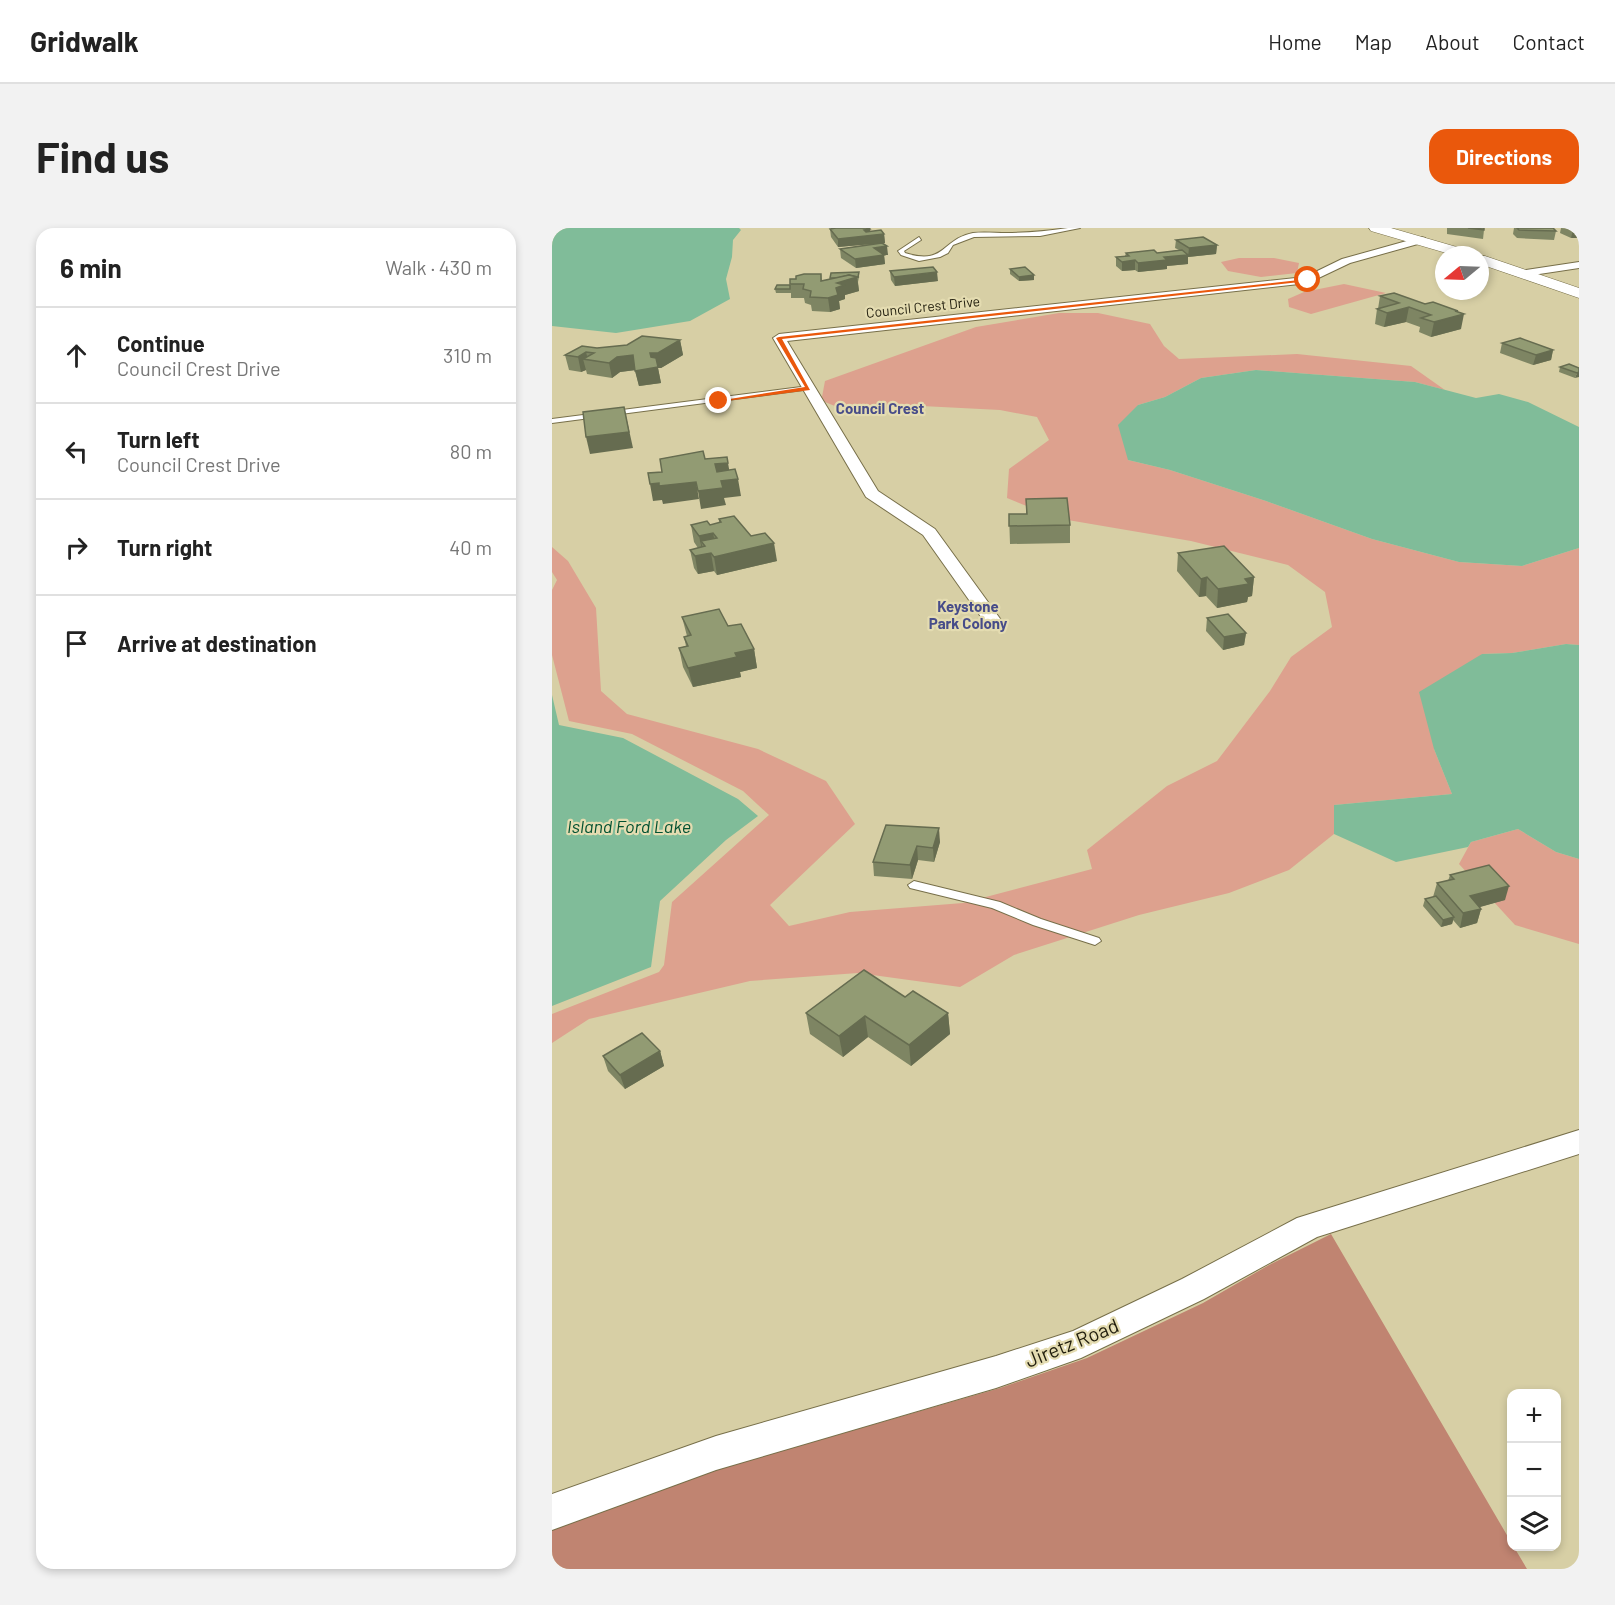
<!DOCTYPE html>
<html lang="en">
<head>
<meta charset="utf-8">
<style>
  body { margin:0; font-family:Barlow,sans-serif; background:#f2f2f2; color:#222 }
  .controls { position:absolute; right:18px; bottom:18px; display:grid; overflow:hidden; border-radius:12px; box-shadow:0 3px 9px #0003 }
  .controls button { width:54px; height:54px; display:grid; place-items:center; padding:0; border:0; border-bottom:2px solid #e0e0e0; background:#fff; color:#222; font:30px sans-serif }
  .compass { position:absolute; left:883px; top:18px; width:54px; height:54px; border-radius:50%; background:#fff; box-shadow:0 3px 9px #0003; rotate:251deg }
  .stop { position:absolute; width:18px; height:18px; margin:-14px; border:4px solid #ea580c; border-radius:50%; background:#fff }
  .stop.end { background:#ea580c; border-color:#fff; box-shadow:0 2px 6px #0008 }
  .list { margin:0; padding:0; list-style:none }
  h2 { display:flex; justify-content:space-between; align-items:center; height:78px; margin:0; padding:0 24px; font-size:26px }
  h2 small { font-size:20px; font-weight:400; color:#767676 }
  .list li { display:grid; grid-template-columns:39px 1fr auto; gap:18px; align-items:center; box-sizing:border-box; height:96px; padding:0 24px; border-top:2px solid #e0e0e0 }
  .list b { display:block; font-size:22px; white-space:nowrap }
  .list p { margin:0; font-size:20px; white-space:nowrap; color:#767676 }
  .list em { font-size:20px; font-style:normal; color:#767676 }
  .icon { flex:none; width:33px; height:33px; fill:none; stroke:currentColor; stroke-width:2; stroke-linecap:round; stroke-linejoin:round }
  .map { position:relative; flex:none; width:1027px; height:1341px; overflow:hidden; border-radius:18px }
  header { display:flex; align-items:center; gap:36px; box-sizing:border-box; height:84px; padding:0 30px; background:#fff; border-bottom:2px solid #e0e0e0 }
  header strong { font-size:28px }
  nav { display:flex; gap:33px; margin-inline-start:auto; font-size:21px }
  .intro { display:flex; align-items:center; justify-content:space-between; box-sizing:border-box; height:144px; padding:0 36px }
  h1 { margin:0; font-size:42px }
  .button { padding:15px 27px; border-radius:18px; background:#ea580c; color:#fff; font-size:21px; font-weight:700 }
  main { display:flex; gap:36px; padding:0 36px }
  aside { flex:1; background:#fff; border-radius:18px; box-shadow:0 3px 9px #0003 }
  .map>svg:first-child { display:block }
  .green { fill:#dda18e }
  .forest { fill:#c08471 }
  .water { fill:#80bc99 }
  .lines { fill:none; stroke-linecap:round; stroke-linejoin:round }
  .service-casing { stroke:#776f49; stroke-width:2 }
  .minor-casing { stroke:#776f49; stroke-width:2 }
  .secondary-casing { stroke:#776f49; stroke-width:1 }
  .service { fill:#fff; fill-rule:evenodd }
  .minor { fill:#fff; fill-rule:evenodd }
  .secondary { fill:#fff; fill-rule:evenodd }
  .wall { fill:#7e8563 }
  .shaded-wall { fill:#666c50 }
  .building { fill:#929b73; stroke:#666c50; stroke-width:1.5 }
  .route { fill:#ea580c }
  .labels { text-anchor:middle; stroke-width:4.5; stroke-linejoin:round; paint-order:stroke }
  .far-street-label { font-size:14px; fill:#201d0d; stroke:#e4dcb1 }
  .far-neighbourhood-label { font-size:15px; font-weight:bold; fill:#474c89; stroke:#e4dcb1 }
  .water-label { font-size:18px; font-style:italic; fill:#025131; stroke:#e4dcb1 }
  .near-street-label { font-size:20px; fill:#201d0d; stroke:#e4dcb1 }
</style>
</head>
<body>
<header>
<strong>Gridwalk</strong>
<nav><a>Home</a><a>Map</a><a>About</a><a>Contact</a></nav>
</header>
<div class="intro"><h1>Find us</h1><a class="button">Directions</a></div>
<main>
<aside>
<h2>6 min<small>Walk · 430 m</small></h2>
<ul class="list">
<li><svg class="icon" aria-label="ahead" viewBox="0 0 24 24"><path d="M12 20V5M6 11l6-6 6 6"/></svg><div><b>Continue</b><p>Council Crest Drive</p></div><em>310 m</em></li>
<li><svg class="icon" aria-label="left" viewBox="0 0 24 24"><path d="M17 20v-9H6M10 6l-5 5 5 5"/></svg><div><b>Turn left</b><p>Council Crest Drive</p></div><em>80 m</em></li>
<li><svg class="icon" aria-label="right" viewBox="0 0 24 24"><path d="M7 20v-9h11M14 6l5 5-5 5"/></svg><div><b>Turn right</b></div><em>40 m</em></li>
<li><svg class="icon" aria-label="arrive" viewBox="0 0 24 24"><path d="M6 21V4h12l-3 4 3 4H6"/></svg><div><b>Arrive at destination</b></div></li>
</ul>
</aside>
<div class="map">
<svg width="1027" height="1341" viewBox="0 0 1027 1341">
  <rect width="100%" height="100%" fill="#d7cfa5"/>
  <g class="green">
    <polygon points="687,30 722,30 747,35 745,45 709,49 676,43 669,34"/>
    <polygon points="792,56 834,65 759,86 737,79 736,71 752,64"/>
    <polygon points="507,85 546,85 598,96 612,118 627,131 745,126 859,138 893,162 863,154 704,142 649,150 613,169 586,177 576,232 618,242 714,273 820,311 907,334 970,338 1027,320 1027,417 1014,416 960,425 930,426 882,521 900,566 782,577 782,606 737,642 677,665 587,687 462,727 408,759 306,745 198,753 37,791 0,815 0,786 107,744 112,737 120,674 217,587 191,563 80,506 17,493 0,427 0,362 5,352 0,344 0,319 16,333 44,380 49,463 75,486 206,521 274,553 303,596 218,677 237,698 298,684 411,675 540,641 535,622 615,558 665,533 718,463 739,429 780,399 773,364 736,337 639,313 504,290 455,270 457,241 497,212 485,189 448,182 370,178 300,185 273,174 270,169 273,153 424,99"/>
    <polygon points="966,601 1004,624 1027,631 1027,716 963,697 907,636 919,614"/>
  </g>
  <polygon class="forest" points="779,1006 959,1314 960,1318 962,1319 975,1341 0,1341 0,1302 167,1241 448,1160 535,1130 651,1075 717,1037"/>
  <g class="water">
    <polygon points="0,0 187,0 189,2 181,12 180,29 174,51 178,71 138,93 64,105 0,98"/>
    <polygon points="704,142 863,154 924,170 947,166 976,174 1027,199 1027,320 970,338 907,334 820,311 714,273 618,242 576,232 566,197 586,177 613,169 649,150"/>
    <polygon points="1014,416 1027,417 1027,631 1004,624 966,601 919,614 916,619 844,634 782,606 782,577 900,566 882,521 867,464 930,426 960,425"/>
    <polygon points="0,467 7,497 71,510 186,571 206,588 174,612 108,673 99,739 0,778"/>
  </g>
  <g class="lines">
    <g class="service-casing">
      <g id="service">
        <path d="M 516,0 L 528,0 L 488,8 L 422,9 L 401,17 L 396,25 L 388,29 L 367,33 L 349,27 L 346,23 L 367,9 L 369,12 L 352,23 L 353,25 C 394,38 389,11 421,5 C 431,4 444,5 454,5 C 475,5 495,3 516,0 Z"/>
        <polygon points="257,158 260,160 259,161 0,195 0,191"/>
        <polygon points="362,653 448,674 489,691 547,710 549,713 543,717 481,697 440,680 358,660 356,657"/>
      </g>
    </g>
    <g class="minor-casing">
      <g id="minor">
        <polygon points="869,9 873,10 873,14 798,35 756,55 235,113 326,263 383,301 449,392 446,396 434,396 371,307 314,269 221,110 227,106 753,49 790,31"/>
        <polygon points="1027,34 1027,40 974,48 968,45 974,42"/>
        <polygon points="1027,902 1027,926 765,1009 652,1071 529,1130 444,1160 164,1242 0,1302 0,1266 164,1208 444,1128 521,1103 630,1051 745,990"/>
      </g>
    </g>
    <g class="secondary-casing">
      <g id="secondary">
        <polygon points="817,0 839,0 922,24 924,27 901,27 819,3"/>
        <polygon points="926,27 933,28 1027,60 1027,70 928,36 928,27"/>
      </g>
    </g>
    <use href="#service" class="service"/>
    <use href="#minor" class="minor"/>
    <use href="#secondary" class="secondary"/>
  </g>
  <g class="wall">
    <polygon points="895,0 932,0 932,2 931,11 895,6"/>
    <polygon points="962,0 1001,0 1004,3 1002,12 965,10 961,6"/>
    <polygon points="1009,0 1027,0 1019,10 1008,5"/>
    <polygon points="278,1 318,1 318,3 332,6 333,15 330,15 336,27 332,27 333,36 304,40 289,30 288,21 318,16 286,19 279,9"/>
    <polygon points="624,12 665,17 664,26 636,29 636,36 615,38 615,41 586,44 583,42 570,43 564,38 564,29 573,28 574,25 605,25 627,22 623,20"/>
    <polygon points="458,41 482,52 467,53 458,46"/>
    <polygon points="338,43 386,53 343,58 339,52"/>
    <polygon points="307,44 307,49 306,54 307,63 293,67 293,71 287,73 288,81 278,84 260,83 259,77 253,75 252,70 239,70 239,65 224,65 223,61 238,57 244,51 269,46 270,53 278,51 278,50"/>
    <polygon points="828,68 906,83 909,101 879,109 867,104 868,99 854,94 832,99 823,96 825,81 826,81"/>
    <polygon points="128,112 131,127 109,140 106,140 109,155 87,158 83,142 68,144 60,150 35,146 34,142 29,144 17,142 13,127 45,120"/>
    <polygon points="950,115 1001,122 999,132 981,137 948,125"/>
    <polygon points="1008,139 1027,140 1023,150 1007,144"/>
    <polygon points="474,271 518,297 518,315 458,316 457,286 474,286"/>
    <polygon points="167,291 199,308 225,333 165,347 162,343 146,346 142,340 138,322 146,320 142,314 139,297 158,297 167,295"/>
    <polygon points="626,325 702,349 700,368 696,369 695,374 665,380 654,368 647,369 625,343"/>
    <polygon points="130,389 176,398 202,421 205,440 188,444 189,449 141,459 131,439 127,420 134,418 132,409 135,408"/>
    <polygon points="655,390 694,405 692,417 671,422 654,403"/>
    <polygon points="334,597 388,614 382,634 366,632 360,651 322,648 321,634"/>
    <polygon points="898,647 953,672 927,679 929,681 925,695 908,700 901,692 900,696 889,699 871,678 873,671 881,669 885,655 896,653"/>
    <polygon points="353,769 396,785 398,806 359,838 316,809 291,829 258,806 254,785"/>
    <polygon points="108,823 112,838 73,861 56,843 51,828"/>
  </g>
  <g class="shaded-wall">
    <polygon points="318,1 319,7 332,6 333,15 286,19 286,11 312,2"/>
    <polygon points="1027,1 1027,10 1019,10 1021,2"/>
    <polygon points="665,17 664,26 636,29 637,20"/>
    <polygon points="335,18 336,27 332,27 333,36 304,40 303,31 322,20"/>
    <polygon points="636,27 636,36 615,38 615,41 586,44 586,35 612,29"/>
    <polygon points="583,32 583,42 570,43 570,34"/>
    <polygon points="385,44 386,53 343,58 342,49"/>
    <polygon points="482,47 482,52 467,53 467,49"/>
    <polygon points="305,49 307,63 293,67 293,71 287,73 288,81 278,84 276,70 284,60 285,55"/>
    <polygon points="857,79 854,94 832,99 835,85"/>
    <polygon points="903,83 906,83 905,88 912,86 909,101 879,109 882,94"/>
    <polygon points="128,112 131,127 109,140 106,140 109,155 87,158 83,143 98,125"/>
    <polygon points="1001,122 999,132 981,137 984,127"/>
    <polygon points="34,124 36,132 31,131 34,142 29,144 26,129"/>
    <polygon points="81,127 84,142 68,144 60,150 57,135 65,129"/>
    <polygon points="1027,144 1027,149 1023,150 1025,145"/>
    <polygon points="72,179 81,220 38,226 34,209"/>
    <polygon points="176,235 179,252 186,251 189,268 172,270 174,277 149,281 146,263 163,236"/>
    <polygon points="144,254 147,271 111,276 110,272 101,273 98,256"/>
    <polygon points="161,305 165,323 149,313 152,326 151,326 147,308"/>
    <polygon points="222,315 225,333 165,347 162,329"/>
    <polygon points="159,325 162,343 146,346 143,328"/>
    <polygon points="655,349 654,368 647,369 649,351"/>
    <polygon points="702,349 700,368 696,369 695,374 665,380 666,361 693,351"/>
    <polygon points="694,405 692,417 671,422 672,409"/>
    <polygon points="202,421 205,440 188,444 189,449 141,459 136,440 183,425"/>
    <polygon points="387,600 388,614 382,634 381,620"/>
    <polygon points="365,618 366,632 360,651 358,637"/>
    <polygon points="957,658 953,672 914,683 918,668"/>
    <polygon points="929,681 925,695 908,700 911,685"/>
    <polygon points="902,689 900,696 889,699 891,692"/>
    <polygon points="396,785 398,806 359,838 357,817"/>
    <polygon points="313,788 316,809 291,829 287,808"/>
    <polygon points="108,823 112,838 73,861 68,847"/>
  </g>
  <g class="building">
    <polygon points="284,0 317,0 318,1 312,2 314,4 329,2 332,6 286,11 278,1"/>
    <polygon points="916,0 932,0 932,2"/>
    <polygon points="965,0 1001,0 1004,3 967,2"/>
    <polygon points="1017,0 1027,0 1027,1 1021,2"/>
    <polygon points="651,9 665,17 637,20 624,12"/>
    <polygon points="330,15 335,18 322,20 332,27 303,31 288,21"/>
    <polygon points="602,22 605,25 630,22 636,27 612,29 615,32 586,35 583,32 570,34 564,29 577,28 574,25"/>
    <polygon points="381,39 385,44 342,49 338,43"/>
    <polygon points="473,39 482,47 467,49 458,41"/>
    <polygon points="307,44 306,49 297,47 286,50 278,50 279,45"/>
    <polygon points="252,46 269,46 269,53 297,47 305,49 285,55 292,57 284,60 286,67 276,70 258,69 259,63 251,61 252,56 238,56 238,51 244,51 244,48"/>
    <polygon points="225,57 238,57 238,61 223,61"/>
    <polygon points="842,65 873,76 881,74 906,83 903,83 912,86 882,94 869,90 879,87 857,79 835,85 825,81 847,75 828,68"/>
    <polygon points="90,108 128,112 106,125 98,125 99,129 104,130 106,139 83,143 81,127 65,129 57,135 31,131 42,125 34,124 26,129 13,127 30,118 45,120 75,117"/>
    <polygon points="968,110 1001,122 984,127 950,115"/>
    <polygon points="1017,136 1027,140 1027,144 1025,145 1008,139"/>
    <polygon points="72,179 77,204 34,209 31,184"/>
    <polygon points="151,223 153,231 175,229 176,235 163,236 165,244 183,241 186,251 169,253 171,260 146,263 144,254 107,258 107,255 98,256 96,245 110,244 108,231"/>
    <polygon points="515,270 518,297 457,298 457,286 475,286 474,271"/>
    <polygon points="182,288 199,308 213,305 222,315 162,329 159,325 143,328 138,322 153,318 149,313 165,310 161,305 147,308 139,297 155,293 158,297 169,294 167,291"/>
    <polygon points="672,318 702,349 693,351 697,356 666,361 655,349 649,351 626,325"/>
    <polygon points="167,381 176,398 189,396 202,421 183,425 185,429 136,440 127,420 136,418 132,409 139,407 130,389"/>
    <polygon points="676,386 694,405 672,409 655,390"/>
    <polygon points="334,597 387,600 381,620 365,618 358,637 321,634"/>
    <polygon points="937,637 957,658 918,668 929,681 911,685 885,655 902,651 898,647"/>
    <polygon points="884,668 902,689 891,692 873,671"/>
    <polygon points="312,742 353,769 361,763 396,785 357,817 313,788 287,808 254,785"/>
    <polygon points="90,805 108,823 68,847 51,828"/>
  </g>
  <polygon class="route" points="756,51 757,53 230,111 258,162 167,174 165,173 253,159 224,110 227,109"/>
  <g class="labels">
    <g class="far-street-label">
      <text transform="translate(371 79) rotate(-6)" y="5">Council Crest Drive</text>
    </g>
    <g class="far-neighbourhood-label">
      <text x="328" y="186">Council Crest</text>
      <text x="416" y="384">Keystone<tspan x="416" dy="17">Park Colony</tspan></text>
    </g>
    <g class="water-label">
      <text x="77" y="605">Island Ford Lake</text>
    </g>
    <g class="near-street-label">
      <text transform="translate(520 1115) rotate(-22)" y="7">Jiretz Road</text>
    </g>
  </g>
</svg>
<div class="controls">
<button>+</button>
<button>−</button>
<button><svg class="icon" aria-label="layers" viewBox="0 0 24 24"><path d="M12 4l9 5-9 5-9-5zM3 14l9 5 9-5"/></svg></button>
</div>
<svg class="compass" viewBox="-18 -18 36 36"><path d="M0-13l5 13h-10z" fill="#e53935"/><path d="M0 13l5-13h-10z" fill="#767676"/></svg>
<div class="stop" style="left:756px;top:52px"></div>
<div class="stop end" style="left:167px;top:173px"></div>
</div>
</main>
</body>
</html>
